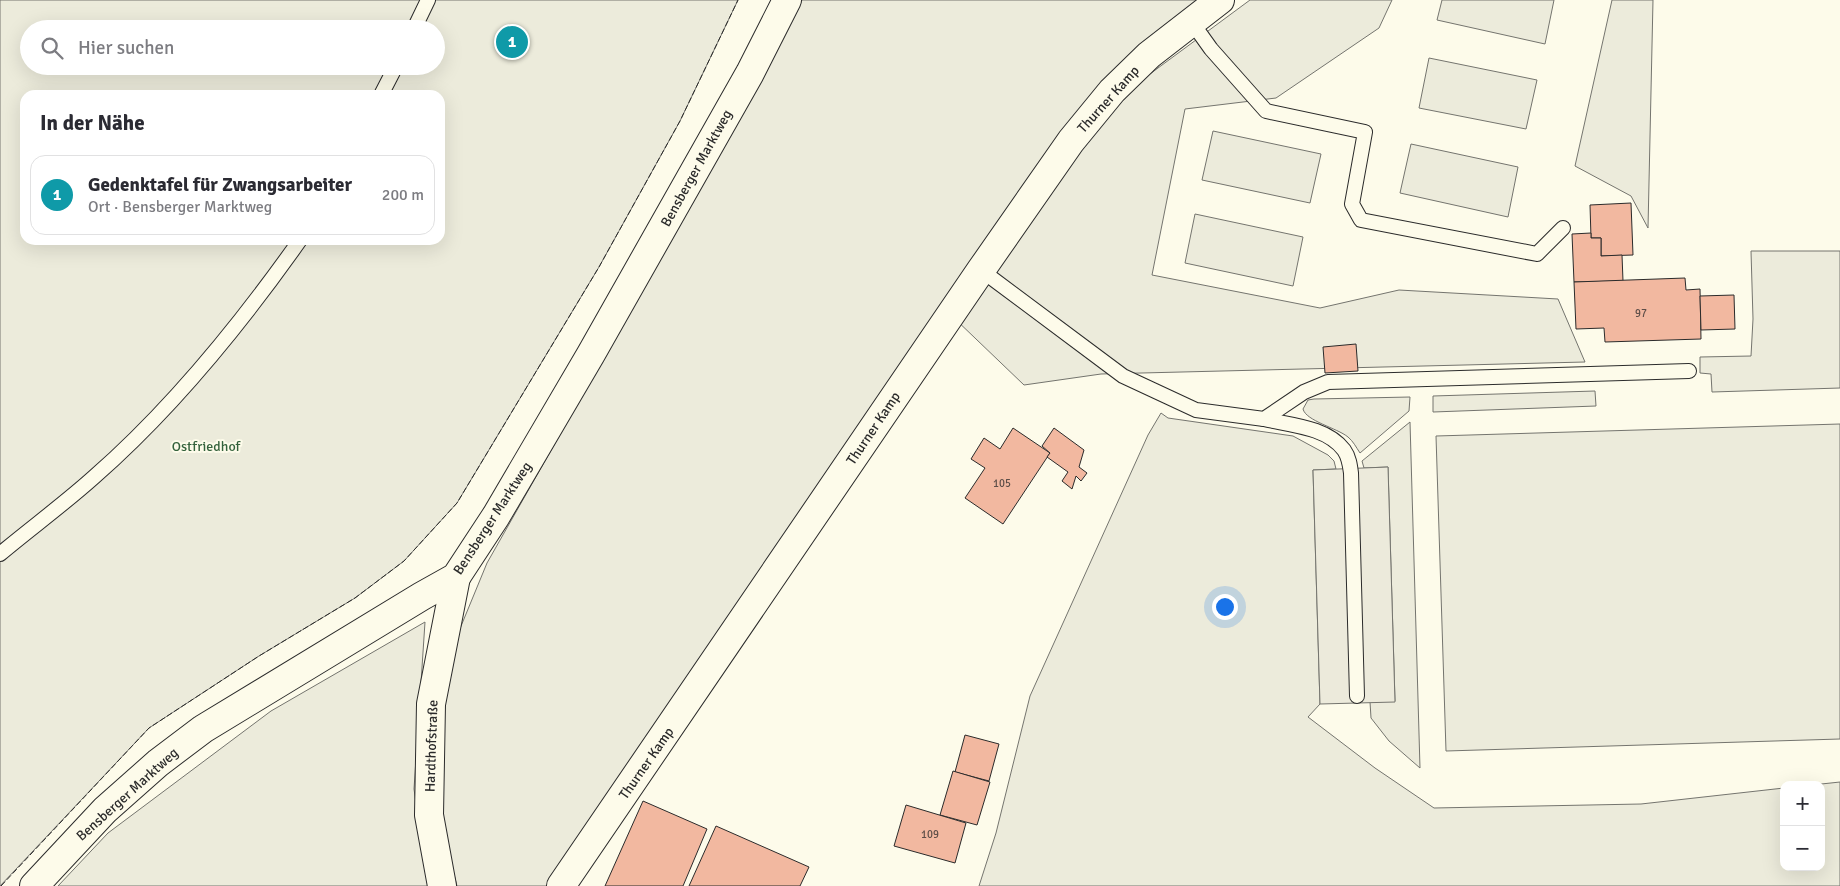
<!DOCTYPE html>
<html lang="de">
<head>
<meta charset="utf-8">
<style>
  body { margin:0; font-family:Signika,sans-serif; background:#f2f2f3; color:#2b2b33 }
  .controls { position:absolute; right:15px; bottom:15px; display:grid; overflow:hidden; border-radius:10px; box-shadow:0 5px 20px #0002 }
  .controls button { width:45px; height:45px; display:grid; place-items:center; padding:0; border:0; border-bottom:1px solid #e1e1e2; background:#fff; color:#2b2b33; font:25px sans-serif }
  .you { position:absolute; left:1224px; top:606px; width:18px; height:18px; margin:-12px; border:4px solid #fff; border-radius:50%; background:#1a73e8; box-shadow:0 0 0 8px #1a73e833 }
  .badge { display:grid; place-items:center; width:32px; height:32px; border-radius:50%; background:#0f766e; color:#fff; font-size:16px; font-weight:700 }
  .pin { position:absolute; translate:-50% -50%; border:2px solid #fff; box-shadow:0 1px 5px #0006 }
  .list { margin:0; padding:0; list-style:none }
  h2 { display:flex; justify-content:space-between; align-items:center; height:65px; margin:0; padding:0 20px; font-size:21px }
  h2 small { font-size:16px; font-weight:400; color:#7c7c81 }
  .list li { display:grid; grid-template-columns:32px 1fr auto; gap:15px; align-items:center; box-sizing:border-box; height:80px; margin:0 10px 10px; padding:0 10px; border:1px solid #e1e1e2; border-radius:15px }
  .list b { display:block; font-size:19px; white-space:nowrap }
  .list p { margin:0; font-size:16px; white-space:nowrap; color:#7c7c81 }
  .list em { font-size:16px; font-style:normal; color:#7c7c81 }
  .icon { flex:none; width:28px; height:28px; fill:none; stroke:currentColor; stroke-width:2; stroke-linecap:round; stroke-linejoin:round }
  .map { position:relative; flex:none; width:1840px; height:886px; overflow:hidden }
  .search { position:absolute; background:#fff; box-shadow:0 5px 20px #0002; left:20px; top:20px; width:425px; height:55px; display:flex; align-items:center; gap:12px; box-sizing:border-box; padding:0 18px; border-radius:28px; color:#7c7c81; font-size:19px }
  .panel { position:absolute; background:#fff; box-shadow:0 5px 20px #0002; left:20px; top:90px; width:425px; height:155px; border-radius:15px }
  .map>svg:first-child { display:block }
  .green { fill:#ecebdb; stroke:#74746e; fill-rule:evenodd }
  .parking { fill:#eceadb; stroke:#74746e }
  .building { fill:#f2b8a0; stroke:#2b2b2b }
  .lines { fill:none; stroke-linecap:round; stroke-linejoin:round }
  .lane-casing { stroke:#2b2b2b; stroke-width:16 }
  .street-casing { stroke:#2b2b2b; stroke-width:30 }
  .secondary-casing { stroke:#2b2b2b; stroke-width:30 }
  .lane { stroke:#fdfbea; stroke-width:14 }
  .street { stroke:#fdfbea; stroke-width:28 }
  .secondary { stroke:#fdfbea; stroke-width:28 }
  .fence { stroke:#2b2b2b; stroke-width:1; stroke-dasharray:6 2.5; stroke-linecap:butt }
  .labels { text-anchor:middle; stroke-width:4; stroke-linejoin:round; paint-order:stroke }
  .number-label { font-size:11px; fill:#5d4e48 }
  .street-label { font-size:14px; fill:#2b2b2b; stroke:#fdfbea }
  .park-label { font-size:14px; fill:#34623c; stroke:#fdfbea }
</style>
</head>
<body>
<div class="map">
<svg width="1840" height="886" viewBox="0 0 1840 886">
  <rect width="100%" height="100%" fill="#fdfbea"/>
  <g class="green">
    <path d="M 0,0 L 738,0 L 680,121 L 599,267 L 457,503 L 404,561 L 355,598 L 259,656 L 149,728 L 0,886 ZM 29,29 L 436,29 L 436,66 L 29,66 ZM 25,95 L 440,95 L 440,240 L 25,240 Z"/>
    <polygon points="802,0 1207,0 1132,57 551,886 457,886 444,836 440,782 441,734 449,678 459,631 487,563 763,77"/>
    <polygon points="1250,0 1392,0 1379,28 1276,98 1185,109 1152,275 1320,308 1399,290 1558,299 1585,362 1101,374 1024,385 952,316 1112,102"/>
    <polygon points="1442,0 1554,0 1545,44 1437,20"/>
    <polygon points="1612,0 1653,0 1648,228 1631,196 1575,166"/>
    <polygon points="1429,58 1537,80 1526,129 1419,108"/>
    <polygon points="1213,131 1321,154 1310,203 1202,180"/>
    <polygon points="1411,144 1518,167 1508,217 1400,193"/>
    <polygon points="1195,214 1303,237 1293,286 1185,263"/>
    <polygon points="1751,251 1840,251 1840,388 1712,392 1711,374 1700,373 1700,357 1751,356 1753,319"/>
    <polygon points="1595,391 1596,406 1433,412 1433,396"/>
    <path d="M 1410,397 L 1409,411 L 1360,453 C 1356,447 1353,441 1348,437 C 1337,428 1306,421 1303,409 L 1308,400 L 1314,399 Z"/>
    <polygon points="1161,413 1168,418 1293,436 1328,455 1334,461 1336,469 1313,470 1320,704 1308,717 1375,768 1434,808 1641,804 1784,788 1784,867 1821,867 1821,785 1812,785 1840,782 1840,886 979,886 996,833 1030,696 1148,435"/>
    <polygon points="1410,422 1420,768 1389,741 1371,718 1370,702 1395,701 1388,467 1364,468 1362,461"/>
    <polygon points="1840,424 1840,739 1446,751 1436,436"/>
    <polygon points="425,622 414,789 425,867 429,886 58,886 108,833 271,711"/>
  </g>
  <polygon class="parking" points="1388,467 1395,702 1320,704 1313,470"/>
  <g class="building">
    <polygon points="1631,203 1633,255 1601,256 1601,238 1591,238 1590,205"/>
    <polygon points="1591,233 1591,238 1601,238 1601,256 1622,255 1623,281 1574,282 1572,234"/>
    <polygon points="1685,278 1686,290 1700,289 1701,339 1605,342 1604,328 1576,329 1574,282"/>
    <polygon points="1734,295 1735,329 1701,330 1700,296"/>
    <polygon points="1356,344 1358,371 1325,373 1323,347"/>
    <polygon points="1013,428 1050,453 1003,524 965,498 985,468 971,459 984,438 1000,449"/>
    <polygon points="1054,428 1084,450 1079,467 1087,473 1081,481 1076,476 1072,489 1062,481 1068,472 1047,457 1050,453 1042,446"/>
    <polygon points="965,735 999,744 989,781 955,772"/>
    <polygon points="953,771 990,782 977,825 940,815"/>
    <polygon points="643,801 707,829 683,886 605,886"/>
    <polygon points="906,805 966,823 955,863 894,846"/>
    <polygon points="716,826 809,867 800,886 689,886"/>
  </g>
  <g class="lines">
    <g class="lane-casing">
      <g id="lane">
        <polyline points="1191,21 1211,49 1266,111 1365,132 1352,204 1361,220 1537,254 1563,228"/>
        <polyline points="414,29 428,0"/>
        <polyline points="381,95 396,66"/>
        <polyline points="981,270 1123,376 1196,410 1264,419 1304,392 1328,382 1689,371"/>
        <path d="M 1264,419 C 1290,425 1327,427 1344,450 C 1349,457 1350,465 1351,473 L 1357,696"/>
        <path d="M 0,554 C 31,528 64,504 94,477 C 173,408 240,325 300,240"/>
      </g>
    </g>
    <g class="street-casing">
      <g id="street">
        <polyline points="442,886 429,815 431,704 456,577"/>
        <polyline points="561,886 981,270 1071,141 1112,91 1149,55 1220,0"/>
      </g>
    </g>
    <g class="secondary-casing">
      <polyline id="secondary" points="34,886 105,810 158,763 203,729 422,596 456,577 496,516 591,354 750,73 787,0"/>
    </g>
    <use href="#lane" class="lane"/>
    <use href="#street" class="street"/>
    <use href="#secondary" class="secondary"/>
    <polyline class="fence" points="1,886 149,728 259,656 355,598 404,561 457,503 599,267 680,121 738,0"/>
  </g>
  <g class="labels">
    <g class="number-label">
      <text x="1641" y="317">97</text>
      <text x="1002" y="487">105</text>
      <text x="930" y="838">109</text>
    </g>
    <g class="street-label">
      <text transform="translate(1108 99) rotate(-48)" y="5">Thurner Kamp</text>
      <text transform="translate(696 168) rotate(-61)" y="5">Bensberger Marktweg</text>
      <text transform="translate(873 428) rotate(-56)" y="5">Thurner Kamp</text>
      <text transform="translate(492 518) rotate(-57)" y="5">Bensberger Marktweg</text>
      <text transform="translate(431 746) rotate(-88)" y="5">Hardthofstraße</text>
      <text transform="translate(646 763) rotate(-55)" y="5">Thurner Kamp</text>
      <text transform="translate(127 794) rotate(-42)" y="5">Bensberger Marktweg</text>
    </g>
    <g class="park-label">
      <text x="206" y="451">Ostfriedhof</text>
    </g>
  </g>
</svg>
<div class="controls">
<button>+</button>
<button>−</button>
</div>
<div class="you"></div>
<div class="pin badge" style="left:512px;top:42px;background:#0f9aa8">1</div>
<div class="search"><svg class="icon" aria-label="search" viewBox="0 0 24 24"><circle cx="10" cy="10" r="6"/><path d="M15 15l6 6"/></svg>Hier suchen</div>
<section class="panel">
<h2>In der Nähe<small></small></h2>
<ul class="list">
<li><span class="badge" style="background:#0f9aa8">1</span><div><b>Gedenktafel für Zwangsarbeiter</b><p>Ort · Bensberger Marktweg</p></div><em>200 m</em></li>
</ul>
</section>
</div>
</body>
</html>
